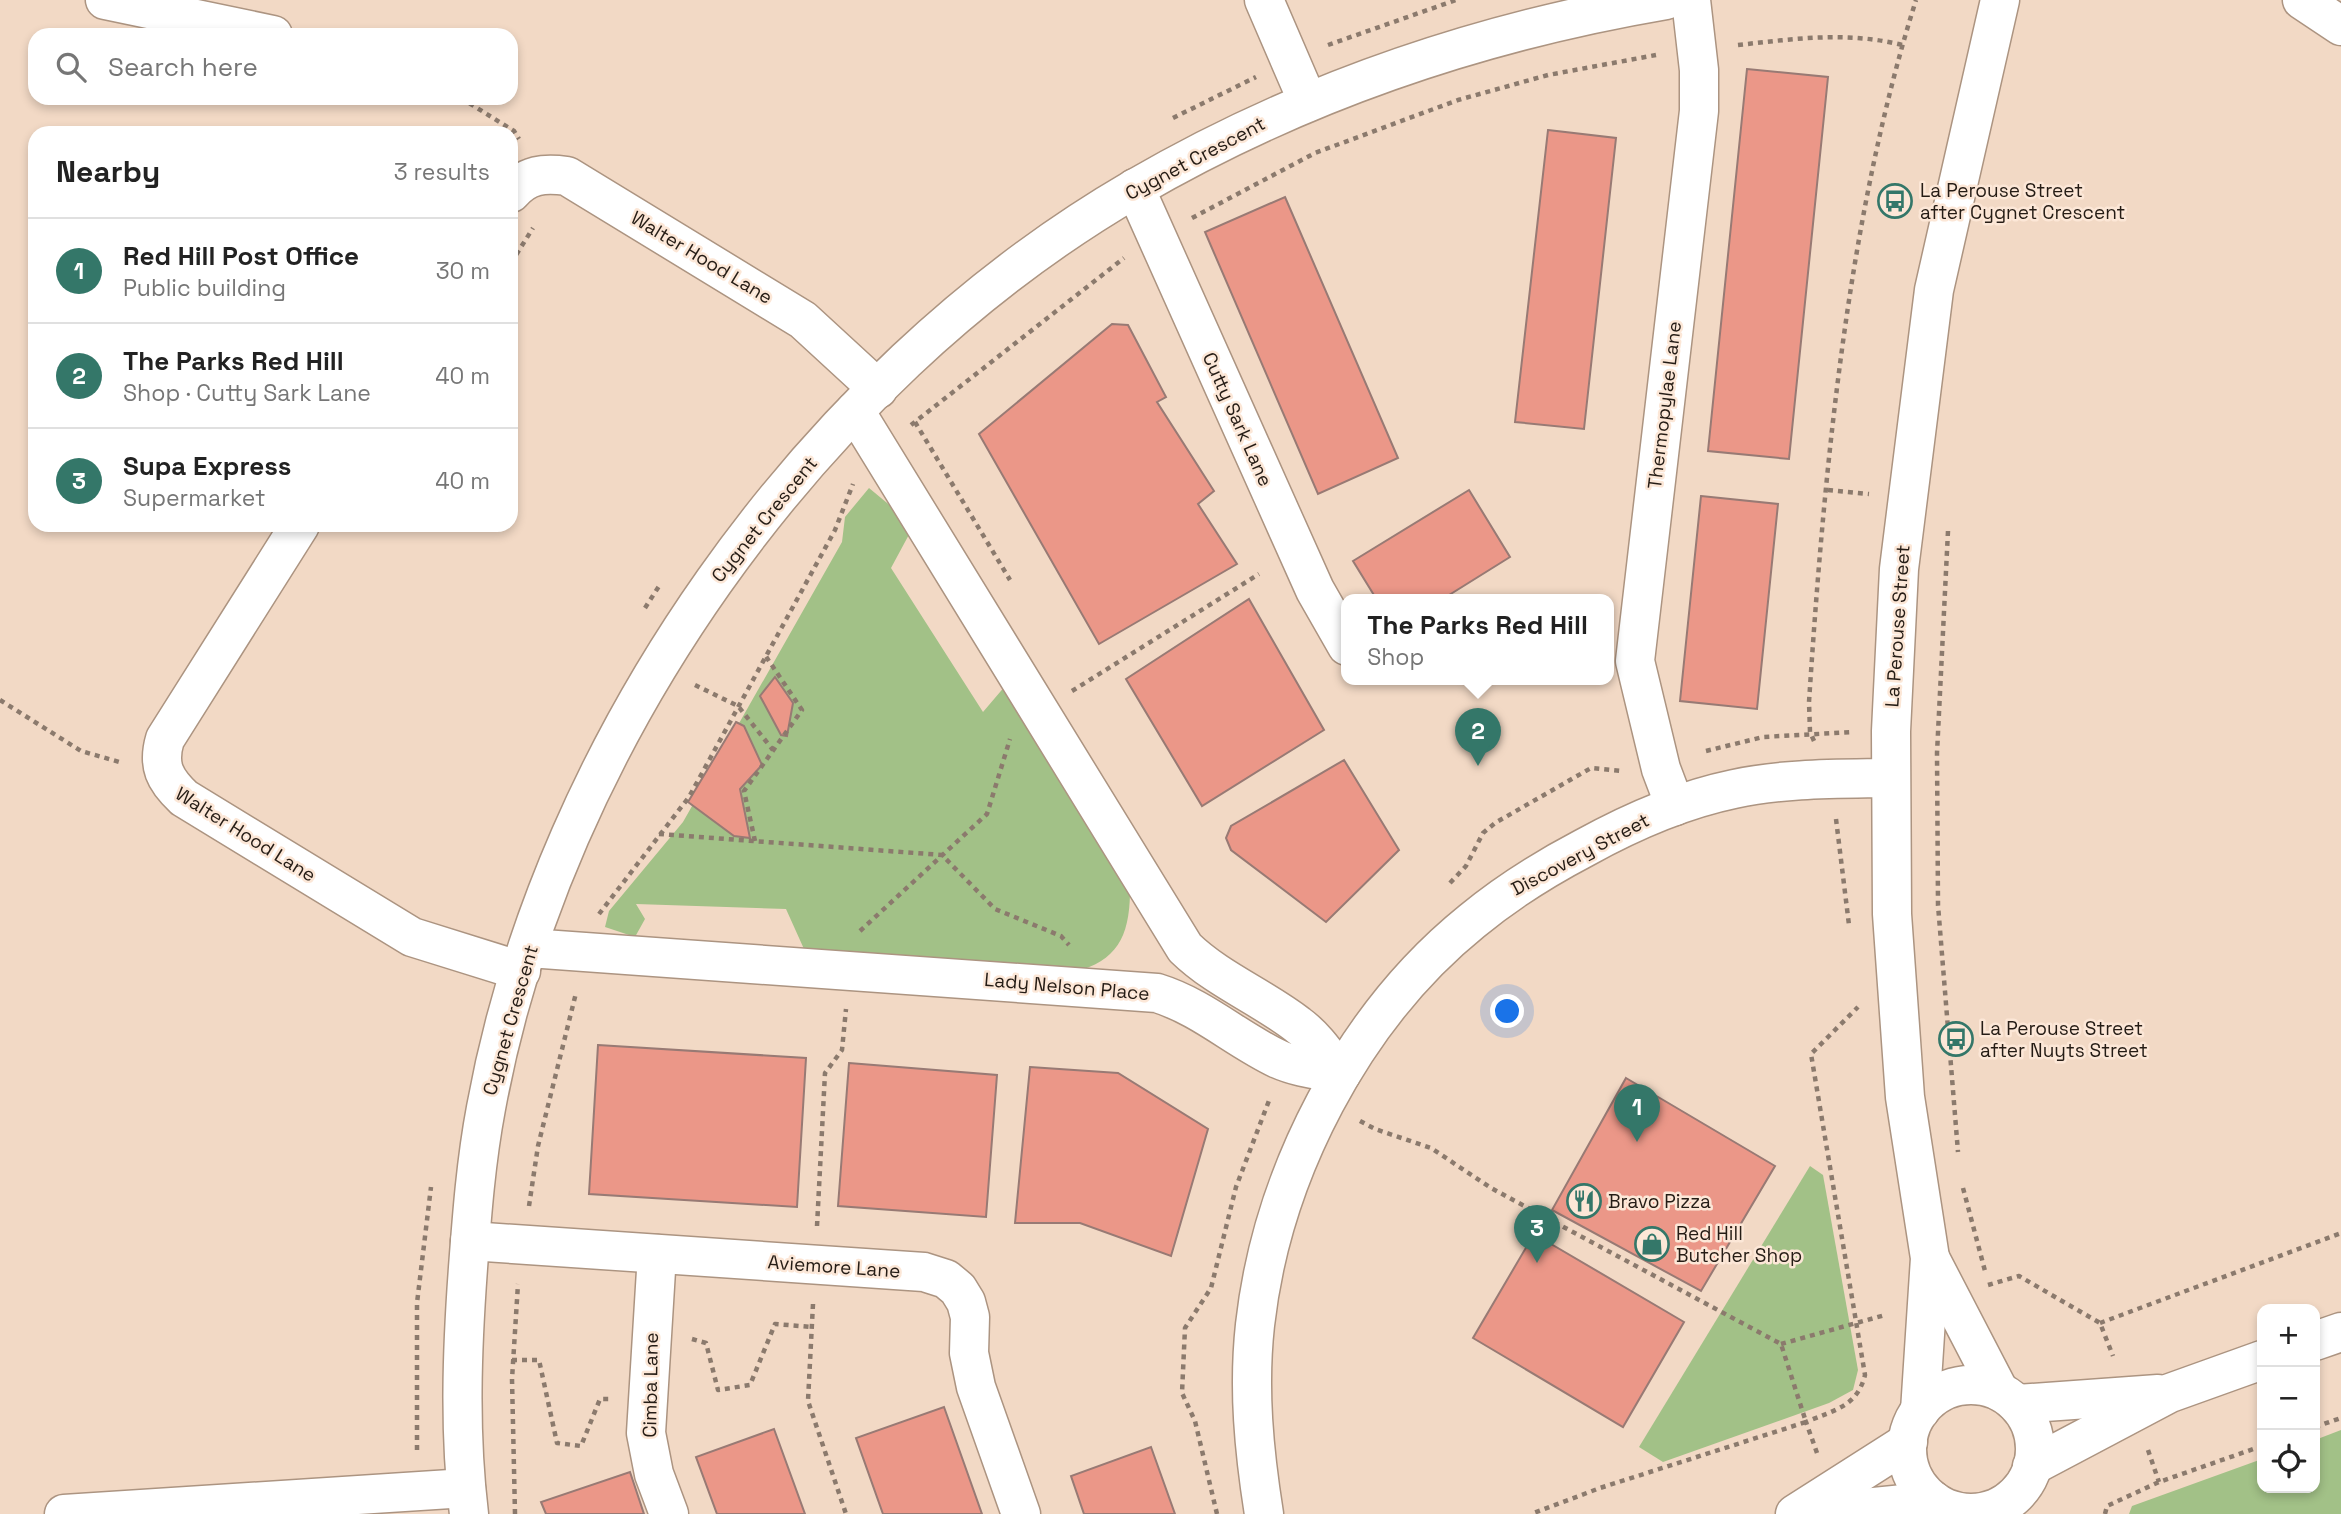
<!DOCTYPE html>
<html lang="en">
<head>
<meta charset="utf-8">
<style>
  body { margin:0; font-family:"Space Grotesk",sans-serif; background:#f2f2f2; color:#222 }
  .controls { position:absolute; right:21px; bottom:21px; display:grid; overflow:hidden; border-radius:14px; box-shadow:0 4px 10px #0003 }
  .controls button { width:63px; height:63px; display:grid; place-items:center; padding:0; border:0; border-bottom:2px solid #e0e0e0; background:#fff; color:#222; font:35px sans-serif }
  .you { position:absolute; left:1508px; top:1012px; width:24px; height:24px; margin:-18px; border:5px solid #fff; border-radius:50%; background:#1a73e8; box-shadow:0 0 0 10px #1a73e833 }
  .badge { display:grid; place-items:center; width:46px; height:46px; border-radius:50%; background:#347769; color:#fff; font-size:23px; font-weight:700 }
  .pin { position:absolute; translate:-50% -58px; filter:drop-shadow(0 2px 4px #0008) }
  .pin::after { content:''; position:absolute; top:37px; width:24px; height:21px; background:inherit; clip-path:polygon(0 0,100% 0,50% 100%) }
  .popup { position:absolute; left:1341px; top:594px; width:273px; height:91px; box-sizing:border-box; display:grid; place-content:center; border-radius:14px; background:#fff; filter:drop-shadow(0 2px 5px #0005); font-size:23px; white-space:nowrap; color:#767676 }
  .popup b { font-size:26px; color:#222 }
  .popup::after { content:''; position:absolute; left:50%; top:100%; margin-left:-14px; border:14px solid transparent; border-top-color:#fff }
  .list { margin:0; padding:0; list-style:none }
  h2 { display:flex; justify-content:space-between; align-items:center; height:91px; margin:0; padding:0 28px; font-size:30px }
  h2 small { font-size:23px; font-weight:400; color:#767676 }
  .list li { display:grid; grid-template-columns:46px 1fr auto; gap:21px; align-items:center; box-sizing:border-box; height:105px; padding:0 28px; border-top:2px solid #e0e0e0 }
  .list b { display:block; font-size:26px; white-space:nowrap }
  .list p { margin:0; font-size:23px; white-space:nowrap; color:#767676 }
  .list em { font-size:23px; font-style:normal; color:#767676 }
  .icon { flex:none; width:38px; height:38px; fill:none; stroke:currentColor; stroke-width:2; stroke-linecap:round; stroke-linejoin:round }
  .map { position:relative; flex:none; width:2341px; height:1514px; overflow:hidden }
  .search { position:absolute; background:#fff; box-shadow:0 4px 10px #0003; left:28px; top:28px; width:490px; height:77px; display:flex; align-items:center; gap:18px; box-sizing:border-box; padding:0 24px; border-radius:21px; color:#767676; font-size:26px }
  .panel { position:absolute; background:#fff; box-shadow:0 4px 10px #0003; left:28px; top:126px; width:490px; height:406px; border-radius:21px }
  .map>svg:first-child { display:block }
  .green { fill:#a2c187 }
  .building { fill:#eb9788; stroke:#987a74; stroke-width:2 }
  .lines { fill:none; stroke-linecap:round; stroke-linejoin:round }
  .minor-casing { stroke:#ac9481; stroke-width:41 }
  .path { stroke:#8b7a6d; stroke-width:4.5; stroke-dasharray:5 5; stroke-linecap:butt }
  .minor { stroke:#fff; stroke-width:38 }
  .labels { text-anchor:middle; stroke-width:5; stroke-linejoin:round; paint-order:stroke }
  .street-label { font-size:19px; fill:#251c15; stroke:#fce7d7 }
  .poi-label { font-size:19px; fill:#251c15; stroke:#fce7d7; text-anchor:start }
</style>
</head>
<body>
<div class="map">
<svg width="2341" height="1514" viewBox="0 0 2341 1514">
  <rect width="100%" height="100%" fill="#f2d9c5"/>
  <g class="green">
    <path d="M 869,488 L 904,517 L 912,529 L 891,568 L 983,712 L 1006,685 L 1130,894 C 1129,937 1117,961 1074,972 L 804,949 L 786,909 L 636,904 L 645,919 L 635,937 L 605,927 L 609,911 L 683,822 L 842,542 L 845,517 Z"/>
    <polygon points="1810,1166 1823,1175 1858,1370 1853,1390 1829,1403 1663,1462 1639,1447"/>
    <polygon points="2341,1430 2341,1514 2129,1514 2132,1506 2262,1459 2262,1488 2315,1488 2315,1440"/>
  </g>
  <g class="building">
    <polygon points="1747,69 1828,77 1789,459 1708,451"/>
    <polygon points="1548,130 1616,138 1584,429 1515,422"/>
    <polygon points="1285,197 1398,458 1318,494 1205,232"/>
    <polygon points="1112,324 1128,325 1166,397 1157,402 1214,491 1198,504 1237,564 1099,644 979,434"/>
    <polygon points="1469,490 1510,557 1441,600 1377,600 1353,561"/>
    <polygon points="1701,496 1778,504 1757,709 1680,701"/>
    <polygon points="1249,599 1324,730 1202,806 1126,679"/>
    <polygon points="775,677 793,703 787,736 781,735 760,696"/>
    <polygon points="736,722 744,726 762,765 740,789 750,838 734,836 688,802"/>
    <polygon points="1344,760 1399,850 1326,922 1231,850 1226,838 1231,826"/>
    <polygon points="598,1045 806,1058 797,1207 589,1194"/>
    <polygon points="849,1063 997,1075 986,1217 838,1206"/>
    <polygon points="1030,1067 1118,1073 1208,1129 1171,1256 1080,1223 1015,1223"/>
    <polygon points="1626,1078 1775,1166 1701,1291 1552,1210"/>
    <polygon points="1534,1234 1684,1322 1623,1427 1473,1338"/>
    <polygon points="944,1407 982,1514 883,1514 856,1438"/>
    <polygon points="774,1429 805,1514 717,1514 696,1457"/>
    <polygon points="1151,1447 1175,1514 1084,1514 1071,1476"/>
    <polygon points="630,1472 644,1514 546,1514 541,1502"/>
  </g>
  <g class="lines">
    <g class="minor-casing">
      <g id="minor">
        <polyline points="105,0 273,35"/>
        <polyline points="1264,0 1308,102"/>
        <polyline points="2302,0 2341,26"/>
        <polyline points="1135,188 1315,590 1347,646"/>
        <path d="M 511,193 C 527,174 544,173 567,176 L 803,320 L 878,389"/>
        <path d="M 855,411 L 1185,948 C 1218,980 1262,997 1298,1025 C 1316,1038 1328,1057 1341,1074"/>
        <path d="M 300,525 L 165,739 C 157,766 165,780 184,798 L 412,937 L 521,971"/>
        <polyline points="1675,806 1661,769 1635,661 1699,111 1699,70 1691,0"/>
        <path d="M 529,948 L 1157,993 C 1202,1007 1236,1039 1278,1059 C 1298,1068 1320,1070 1341,1074"/>
        <polyline points="470,1241 924,1272 946,1279 958,1289 966,1302 970,1317 969,1353 976,1387 1021,1514"/>
        <polyline points="657,1254 646,1433 654,1474 669,1514"/>
        <polyline points="1931,1260 1999,1391"/>
        <polyline points="2315,1341 2341,1332"/>
        <circle cx="1971" cy="1449" r="64"/>
        <polyline points="2017,1404 2158,1394"/>
        <polyline points="1920,1411 1930,1258 1905,1097 1892,914 1891,731 1899,569 1934,290 2000,0"/>
        <polyline points="2032,1466 2170,1393 2262,1360"/>
        <polyline points="64,1514 466,1488"/>
        <path d="M 469,1514 C 459,1432 462,1350 468,1268 C 472,1214 476,1161 486,1108 C 553,741 811,377 1134,189 C 1299,93 1478,32 1666,0"/>
        <path d="M 1264,1514 C 1254,1451 1248,1389 1255,1325 C 1272,1174 1353,1017 1472,921 C 1507,892 1544,869 1584,848 C 1631,822 1681,800 1734,789 C 1785,778 1838,779 1890,778"/>
        <polyline points="1795,1514 1908,1442"/>
        <polyline points="1804,1514 1934,1501"/>
      </g>
    </g>
    <g class="path">
      <polyline points="1328,45 1456,0"/>
      <path d="M 1738,45 C 1793,39 1847,31 1902,45"/>
      <polyline points="461,98 514,131 519,139"/>
      <polyline points="1173,118 1256,77"/>
      <polyline points="1192,218 1315,153 1458,100 1548,75 1656,55"/>
      <polyline points="511,263 533,228"/>
      <polyline points="915,422 1010,580"/>
      <polyline points="911,425 1124,258"/>
      <polyline points="1828,490 1869,494"/>
      <polyline points="1948,531 1937,753 1938,905 1958,1152"/>
      <polyline points="645,608 661,583"/>
      <polyline points="695,685 738,706 773,750"/>
      <polyline points="1072,691 1259,574"/>
      <polyline points="0,700 81,751 123,763"/>
      <path d="M 1814,741 L 1810,732 L 1809,702 C 1824,473 1847,219 1916,0"/>
      <polyline points="1706,751 1763,737 1853,732"/>
      <polyline points="1836,819 1849,925"/>
      <polyline points="659,834 942,855 995,909 1061,936 1069,945"/>
      <polyline points="755,841 744,791 802,710 765,655"/>
      <polyline points="1450,883 1466,866 1483,833 1495,823 1591,768 1622,771"/>
      <polyline points="599,914 689,797 835,530 853,484"/>
      <polyline points="860,931 987,814 1010,739"/>
      <polyline points="1360,1121 1375,1129 1431,1148 1491,1188 1781,1344 1806,1422 1600,1488 1531,1514"/>
      <polyline points="1963,1188 1985,1271"/>
      <polyline points="529,1206 538,1146 576,993"/>
      <polyline points="817,1226 825,1073 842,1050 846,1009"/>
      <polyline points="1988,1285 2019,1276 2100,1323 2113,1356"/>
      <polyline points="813,1304 808,1401 846,1514"/>
      <polyline points="2100,1323 2341,1233"/>
      <polyline points="692,1339 706,1343 718,1390 750,1385 775,1324 812,1327"/>
      <polyline points="1781,1344 1885,1315"/>
      <polyline points="512,1360 539,1360 557,1443 581,1446 600,1399 610,1399"/>
      <polyline points="2315,1427 2341,1418"/>
      <polyline points="417,1450 417,1303 431,1187"/>
      <polyline points="2148,1450 2159,1482"/>
      <path d="M 1817,1453 L 1806,1422 C 1834,1410 1857,1407 1865,1375 L 1811,1054 L 1858,1007"/>
      <polyline points="515,1514 512,1379 518,1284"/>
      <polyline points="1217,1514 1195,1421 1182,1393 1185,1328 1211,1288 1236,1187 1270,1098"/>
      <polyline points="2105,1514 2107,1506 2159,1482 2262,1446"/>
    </g>
    <use href="#minor" class="minor"/>
  </g>
  <defs>
    <g id="bus-ring" transform="scale(1.75)"><circle r="9.5" fill="#fce7d7" stroke="#347769" stroke-width="1.5"/><path d="M-5-6H5V4H4V6H2V4H-2V6H-4V4H-5ZM-3.5-4V0h7V-4ZM-3.5 1.2v1.5H-2V1.2ZM2 1.2v1.5H3.5V1.2Z" fill="#347769"/></g>
    <g id="restaurant-ring" transform="scale(1.75)"><circle r="9.5" fill="#fce7d7" stroke="#347769" stroke-width="1.5"/><path d="M-5-6h1v4h1v-4h1v4h1v-4h1v5L-1.5 .5V6h-2V.5L-5-1ZM5-6V6H3V1.5H1.5Q1.5-4 5-6Z" fill="#347769"/></g>
    <g id="shop-ring" transform="scale(1.75)"><circle r="9.5" fill="#fce7d7" stroke="#347769" stroke-width="1.5"/><path d="M-5-2.5h2.3a2.7 3.5 0 0 1 5.4 0H5L5.5 6h-11ZM-1.5-2.5h3a1.5 2.3 0 0 0-3 0Z" fill="#347769"/></g>
  </defs>
  <g fill-rule="evenodd">
    <use href="#bus-ring" x="1895" y="201"/>
    <use href="#bus-ring" x="1956" y="1039"/>
    <use href="#restaurant-ring" x="1584" y="1201"/>
    <use href="#shop-ring" x="1652" y="1244"/>
  </g>
  <g class="labels">
    <g class="street-label">
      <text transform="translate(1195 158) rotate(-28)" y="7">Cygnet Crescent</text>
      <text transform="translate(702 257) rotate(31)" y="7">Walter Hood Lane</text>
      <text transform="translate(1664 405) rotate(-83)" y="7">Thermopylae Lane</text>
      <text transform="translate(1238 419) rotate(66)" y="7">Cutty Sark Lane</text>
      <text transform="translate(764 519) rotate(-51)" y="7">Cygnet Crescent</text>
      <text transform="translate(1897 626) rotate(-86)" y="7">La Perouse Street</text>
      <text transform="translate(246 834) rotate(32)" y="7">Walter Hood Lane</text>
      <text transform="translate(1580 854) rotate(-28)" y="7">Discovery Street</text>
      <text transform="translate(1067 986) rotate(5)" y="7">Lady Nelson Place</text>
      <text transform="translate(510 1020) rotate(-74)" y="7">Cygnet Crescent</text>
      <text transform="translate(834 1266) rotate(4)" y="7">Aviemore Lane</text>
      <text transform="translate(650 1385) rotate(-89)" y="7">Cimba Lane</text>
    </g>
    <g class="poi-label">
      <text x="1920" y="197">La Perouse Street<tspan x="1920" dy="22">after Cygnet Crescent</tspan></text>
      <text x="1980" y="1035">La Perouse Street<tspan x="1980" dy="22">after Nuyts Street</tspan></text>
      <text x="1608" y="1208">Bravo Pizza</text>
      <text x="1676" y="1240">Red Hill<tspan x="1676" dy="22">Butcher Shop</tspan></text>
    </g>
  </g>
</svg>
<div class="controls">
<button>+</button>
<button>−</button>
<button><svg class="icon" aria-label="locate" viewBox="0 0 24 24"><circle cx="12" cy="12" r="6"/><path d="M12 2v4M12 18v4M2 12h4M18 12h4"/></svg></button>
</div>
<div class="you"></div>
<div class="pin badge" style="left:1637px;top:1142px">1</div>
<div class="pin badge" style="left:1478px;top:766px">2</div>
<div class="popup"><b>The Parks Red Hill</b>Shop</div>
<div class="pin badge" style="left:1537px;top:1263px">3</div>
<div class="search"><svg class="icon" aria-label="search" viewBox="0 0 24 24"><circle cx="10" cy="10" r="6"/><path d="M15 15l6 6"/></svg>Search here</div>
<section class="panel">
<h2>Nearby<small>3 results</small></h2>
<ul class="list">
<li><span class="badge">1</span><div><b>Red Hill Post Office</b><p>Public building</p></div><em>30 m</em></li>
<li><span class="badge">2</span><div><b>The Parks Red Hill</b><p>Shop · Cutty Sark Lane</p></div><em>40 m</em></li>
<li><span class="badge">3</span><div><b>Supa Express</b><p>Supermarket</p></div><em>40 m</em></li>
</ul>
</section>
</div>
</body>
</html>
